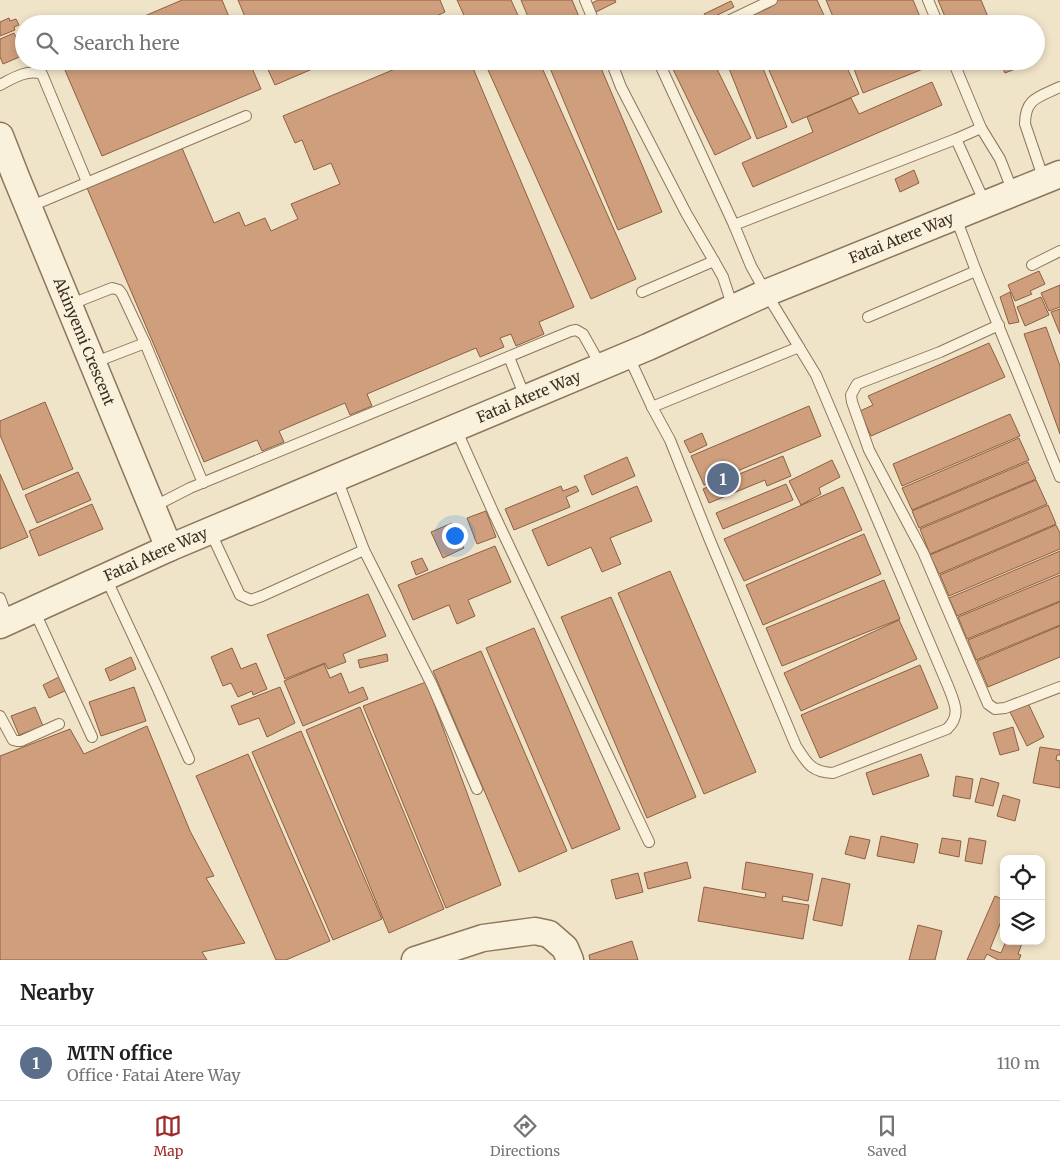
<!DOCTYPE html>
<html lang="en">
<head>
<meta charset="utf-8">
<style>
  body { margin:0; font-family:Merriweather,serif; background:#f2f2f2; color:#202124 }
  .controls { position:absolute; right:15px; bottom:15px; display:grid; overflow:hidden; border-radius:10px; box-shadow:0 2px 8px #0003 }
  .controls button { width:45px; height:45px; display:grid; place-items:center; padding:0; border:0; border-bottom:1px solid #e0e0e0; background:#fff; color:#202124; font:25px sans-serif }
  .you { position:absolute; left:454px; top:535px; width:18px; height:18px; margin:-12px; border:4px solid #fff; border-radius:50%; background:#1a73e8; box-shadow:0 0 0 8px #1a73e833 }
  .badge { display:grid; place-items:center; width:32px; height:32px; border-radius:50%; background:#9e2a2b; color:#fff; font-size:16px; font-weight:700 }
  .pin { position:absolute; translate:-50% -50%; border:2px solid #fff; box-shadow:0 1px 5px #0006 }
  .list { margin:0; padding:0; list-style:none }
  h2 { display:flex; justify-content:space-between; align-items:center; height:65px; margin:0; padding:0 20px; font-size:21px }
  h2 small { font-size:16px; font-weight:400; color:#757577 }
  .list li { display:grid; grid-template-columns:32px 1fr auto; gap:15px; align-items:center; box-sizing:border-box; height:75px; padding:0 20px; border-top:1px solid #e0e0e0 }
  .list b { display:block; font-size:19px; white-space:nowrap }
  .list p { margin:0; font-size:16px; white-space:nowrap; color:#757577 }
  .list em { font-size:16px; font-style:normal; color:#757577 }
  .icon { flex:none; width:28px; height:28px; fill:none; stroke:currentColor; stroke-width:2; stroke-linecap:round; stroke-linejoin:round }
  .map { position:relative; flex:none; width:1060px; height:960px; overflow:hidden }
  .search { position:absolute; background:#fff; box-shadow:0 2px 8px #0003; left:15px; right:15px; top:15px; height:55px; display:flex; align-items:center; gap:12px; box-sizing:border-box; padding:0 18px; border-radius:28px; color:#757577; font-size:19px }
  .sheet { height:140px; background:#fff }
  nav { display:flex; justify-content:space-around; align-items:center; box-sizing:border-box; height:70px; border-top:1px solid #e0e0e0; background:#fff; font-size:14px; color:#757577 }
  nav a { display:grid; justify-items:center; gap:2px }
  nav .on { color:#9e2a2b }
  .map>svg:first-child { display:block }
  .building { fill:#cf9f7d; stroke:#8d5f41 }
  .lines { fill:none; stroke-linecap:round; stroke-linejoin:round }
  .service-casing { stroke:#8d765c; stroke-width:12 }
  .tertiary-casing { stroke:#8d765c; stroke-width:29 }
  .service { stroke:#faf1dc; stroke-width:10 }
  .tertiary { stroke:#faf1dc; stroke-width:26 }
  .labels { text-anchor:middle; stroke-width:5; stroke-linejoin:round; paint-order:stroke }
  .street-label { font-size:15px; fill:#3d2e20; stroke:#f7eed8 }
</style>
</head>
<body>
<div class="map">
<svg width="1060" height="960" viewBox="0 0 1060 960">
  <rect width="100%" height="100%" fill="#f0e4c8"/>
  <g class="building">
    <polygon points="182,0 222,0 232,24 126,24"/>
    <polygon points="238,0 440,0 445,12 419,24 248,24"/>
    <polygon points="457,0 511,0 522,24 468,24"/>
    <polygon points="521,0 572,0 582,24 531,24"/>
    <polygon points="598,0 615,0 616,2 594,13 590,4"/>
    <polygon points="773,0 817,0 828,24 748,24 746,18 771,7 768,2"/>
    <polygon points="826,0 913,0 923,24 836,24"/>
    <polygon points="938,0 981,0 991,24 948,24"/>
    <polygon points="731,1 734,7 707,20 704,14"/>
    <polygon points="9,18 10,21 16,19 19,25 14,27 15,30 0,36 0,22"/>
    <polygon points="14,33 24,55 3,64 0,57 0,39"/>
    <polygon points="61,61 249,61 261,89 102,156"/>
    <polygon points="264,61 331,61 275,85"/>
    <polygon points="414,61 470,61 574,307 539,322 544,334 516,346 511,334 500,338 504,347 480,357 476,348 367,394 372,406 350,415 345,403 279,431 284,442 262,451 257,440 204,462 87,188 182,148 214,223 239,212 245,226 265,218 271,231 298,219 291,204 340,184 331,163 314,170 302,140 295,143 283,116"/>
    <polygon points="484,61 539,61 636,279 591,299"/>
    <polygon points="547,61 598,61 662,212 618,230"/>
    <polygon points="669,61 713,61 751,138 715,155"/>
    <polygon points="726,61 760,61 787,127 757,139"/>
    <polygon points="765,61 844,61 859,94 792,123"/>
    <polygon points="851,61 937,61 938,63 863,93"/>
    <polygon points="1007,61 1027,61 1028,64 1005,73 1001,64"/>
    <polygon points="932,82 942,105 753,187 742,163 813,132 807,117 851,98 859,114"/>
    <polygon points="914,170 919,183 900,192 895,179"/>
    <polygon points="1039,271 1045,284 1030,291 1032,294 1015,301 1008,285"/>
    <polygon points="1060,285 1060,307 1049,311 1041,293"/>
    <polygon points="1010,292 1019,322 1009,324 1000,297"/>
    <polygon points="1041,297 1049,315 1025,326 1017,307"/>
    <polygon points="1060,309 1060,334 1051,312"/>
    <polygon points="1046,327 1060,366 1060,434 1024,334"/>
    <polygon points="989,343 1005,377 871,436 860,411 873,405 868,396"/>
    <polygon points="45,402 73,469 23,490 0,435 0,421"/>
    <polygon points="809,406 821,436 704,485 691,456"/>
    <polygon points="1010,414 1020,436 902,486 893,464"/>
    <polygon points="702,433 707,445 690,453 684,441"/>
    <polygon points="1019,438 1029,460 912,510 902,488"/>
    <polygon points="783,456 791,476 767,486 765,480 709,503 703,489"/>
    <polygon points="627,457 635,476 592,495 584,476"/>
    <polygon points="832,460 840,477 819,488 821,494 801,505 789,481"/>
    <polygon points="1028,462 1036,479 919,528 912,511"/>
    <polygon points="78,472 91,500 37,523 25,495"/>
    <polygon points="0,474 28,537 0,549"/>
    <polygon points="1036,480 1047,504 930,554 920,529"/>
    <polygon points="786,484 793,500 723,529 716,513"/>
    <polygon points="561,486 563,491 576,486 579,491 566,497 570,507 514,530 505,509"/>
    <polygon points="637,486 652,521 610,538 621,564 602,572 591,547 548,566 532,530"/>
    <polygon points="843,487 862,530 744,581 724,539"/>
    <polygon points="92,504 103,529 39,556 29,531"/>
    <polygon points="1048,505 1056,524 939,574 930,555"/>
    <polygon points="486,511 496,537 477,544 467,518"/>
    <polygon points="452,523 464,548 443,558 431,532"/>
    <polygon points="1056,525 1060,533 1060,549 949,596 940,575"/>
    <polygon points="864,534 881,574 763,625 746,585"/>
    <polygon points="495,546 511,582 468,600 475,616 457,624 449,605 413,620 398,585"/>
    <polygon points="1060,551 1060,573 957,616 949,598"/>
    <polygon points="422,558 428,570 416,575 411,562"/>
    <polygon points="670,571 756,772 704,794 618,593"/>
    <polygon points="1060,575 1060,601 967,639 958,617"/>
    <polygon points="884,580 900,619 782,666 766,628"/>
    <polygon points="368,594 386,636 343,654 346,662 328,669 325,663 285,679 267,635"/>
    <polygon points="611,597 696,797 647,818 561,617"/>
    <polygon points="1060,602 1060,625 976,660 968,640"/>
    <polygon points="899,620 917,659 801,711 784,673"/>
    <polygon points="1060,626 1060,657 988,687 977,661"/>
    <polygon points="534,628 620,829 572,849 486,648"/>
    <polygon points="232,648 241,669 256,663 267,689 253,695 252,691 238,697 231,683 223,686 211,657"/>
    <polygon points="481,651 567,851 519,872 433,671"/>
    <polygon points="387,654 388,661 360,668 358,660"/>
    <polygon points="131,657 136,669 110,681 105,669"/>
    <polygon points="324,664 330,678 341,673 349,693 363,687 368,699 303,726 284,681"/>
    <polygon points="920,665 938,708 820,758 801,715"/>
    <polygon points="61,676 67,690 49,698 43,685"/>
    <polygon points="426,682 501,885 446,908 363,706"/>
    <polygon points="134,687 146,721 101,736 89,702"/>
    <polygon points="280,687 295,723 267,737 259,718 239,725 231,706"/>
    <polygon points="1028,703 1044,737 1027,746 1010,712"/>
    <polygon points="35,707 43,726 19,735 11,716"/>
    <polygon points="360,707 444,909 389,933 306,730"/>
    <polygon points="147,726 190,831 214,876 206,878 245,943 202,952 207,960 0,960 0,756 70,729 84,754"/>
    <polygon points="1013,727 1019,750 1000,755 993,733"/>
    <polygon points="301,731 382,919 333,940 252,752"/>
    <polygon points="1040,747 1060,750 1060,755 1057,755 1056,760 1060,761 1060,788 1033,783"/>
    <polygon points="248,754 330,941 286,960 276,960 196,776"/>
    <polygon points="921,754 929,776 873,795 866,773"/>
    <polygon points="956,776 973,779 970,799 953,796"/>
    <polygon points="981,778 999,783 993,806 975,802"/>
    <polygon points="1003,795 1020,800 1015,821 997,816"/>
    <polygon points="850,836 870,840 865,859 845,854"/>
    <polygon points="881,836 918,844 914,863 877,856"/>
    <polygon points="942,838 961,841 959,857 939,853"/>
    <polygon points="969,838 986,841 982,864 965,861"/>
    <polygon points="687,862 691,878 648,889 644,873"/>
    <polygon points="746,862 813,874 808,901 783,896 782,901 809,905 803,939 698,921 704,887 765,898 766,893 742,889"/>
    <polygon points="638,873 643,892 616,899 611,880"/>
    <polygon points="822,878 850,884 842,926 813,920"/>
    <polygon points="995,896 1004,900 1004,920 1002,919 990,949 1001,953 1006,941 1023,941 1018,954 1021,955 1019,960 998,960 987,954 984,960 967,960"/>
    <polygon points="918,925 942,931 935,960 909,960"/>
    <polygon points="632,941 638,960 590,960 589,955"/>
  </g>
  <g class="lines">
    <g class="service-casing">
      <g id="service">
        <polyline points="585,0 595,24"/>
        <polyline points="928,0 938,24"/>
        <polyline points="722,24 772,0"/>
        <polyline points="611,61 621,87 686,213 714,261"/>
        <polyline points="662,61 661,67 734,225"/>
        <polyline points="953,61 981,128 1000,159 1013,192"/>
        <path d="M 0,85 C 13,78 27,69 42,74 L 87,182"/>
        <polyline points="956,139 985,203"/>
        <path d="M 1044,180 L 1025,124 C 1025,98 1039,97 1060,87"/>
        <polyline points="29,207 246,116"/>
        <polyline points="956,218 976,271 1060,477"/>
        <polyline points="1032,265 1060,251"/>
        <polyline points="642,292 714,261 723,277 733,308"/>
        <polyline points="69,305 112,288 119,290 122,294 145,343 203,483"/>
        <polyline points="868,317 976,271"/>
        <polyline points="999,325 940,352 857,384 851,395 852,402 869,450 923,552 988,704 995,709 1005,708 1060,687"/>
        <path d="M 628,355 L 652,407 L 670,440 L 709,538 L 796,746 C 807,763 811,772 833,773 L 947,729 C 962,715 954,702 948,686 L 816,375 L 799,347"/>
        <polyline points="509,357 525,397"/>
        <polyline points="93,363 145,343"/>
        <polyline points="652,407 799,347 766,293 751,266 734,225 956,139 981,128"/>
        <polyline points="456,429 494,514 649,842"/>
        <polyline points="153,507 190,488 571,331 576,330 583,334 601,366"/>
        <polyline points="210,531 240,595 251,600 262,596 364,550 337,479"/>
        <polyline points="364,550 432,685 477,789"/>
        <polyline points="105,576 156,685 189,759"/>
        <polyline points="0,598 8,620"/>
        <polyline points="34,610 92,737"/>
        <polyline points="0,716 13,740 17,741 21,741 59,724"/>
      </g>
    </g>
    <g class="tertiary-casing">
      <g id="tertiary">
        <path id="s1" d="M 0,136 L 16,177 L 169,548"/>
        <path id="s2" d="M 0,625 L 169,548 L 648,347 L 766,293 L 1060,174"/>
        <polyline points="415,960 483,938 535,931 549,934 565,948 570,960"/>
      </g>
    </g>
    <use href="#service" class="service"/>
    <use href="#tertiary" class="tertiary"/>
  </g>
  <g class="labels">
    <g class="street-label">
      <text dy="5" stroke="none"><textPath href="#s2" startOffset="981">Fatai Atere Way</textPath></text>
      <text dy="5" stroke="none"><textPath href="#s1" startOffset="222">Akinyemi Crescent</textPath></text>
      <text dy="5" stroke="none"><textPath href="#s2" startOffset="576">Fatai Atere Way</textPath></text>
      <text dy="5" stroke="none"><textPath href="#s2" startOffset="171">Fatai Atere Way</textPath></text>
    </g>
  </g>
</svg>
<div class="controls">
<button><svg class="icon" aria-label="locate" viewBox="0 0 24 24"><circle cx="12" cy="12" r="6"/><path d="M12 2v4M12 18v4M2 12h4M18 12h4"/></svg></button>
<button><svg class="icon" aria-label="layers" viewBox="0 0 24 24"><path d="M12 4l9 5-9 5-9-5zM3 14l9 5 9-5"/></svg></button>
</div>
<div class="you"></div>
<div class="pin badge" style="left:723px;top:479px;background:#5c6f8a">1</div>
<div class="search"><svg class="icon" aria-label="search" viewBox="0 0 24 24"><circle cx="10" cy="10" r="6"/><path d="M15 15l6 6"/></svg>Search here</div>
</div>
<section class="sheet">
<h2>Nearby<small></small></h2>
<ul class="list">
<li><span class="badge" style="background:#5c6f8a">1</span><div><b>MTN office</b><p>Office · Fatai Atere Way</p></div><em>110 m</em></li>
</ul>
</section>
<nav>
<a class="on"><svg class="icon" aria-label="map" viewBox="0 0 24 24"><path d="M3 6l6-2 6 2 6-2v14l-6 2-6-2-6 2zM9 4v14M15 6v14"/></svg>Map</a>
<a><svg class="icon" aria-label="directions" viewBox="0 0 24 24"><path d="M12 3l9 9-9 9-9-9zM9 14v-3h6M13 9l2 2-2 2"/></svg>Directions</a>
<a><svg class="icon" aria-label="saved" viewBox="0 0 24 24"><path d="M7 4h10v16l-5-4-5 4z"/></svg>Saved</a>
</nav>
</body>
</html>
